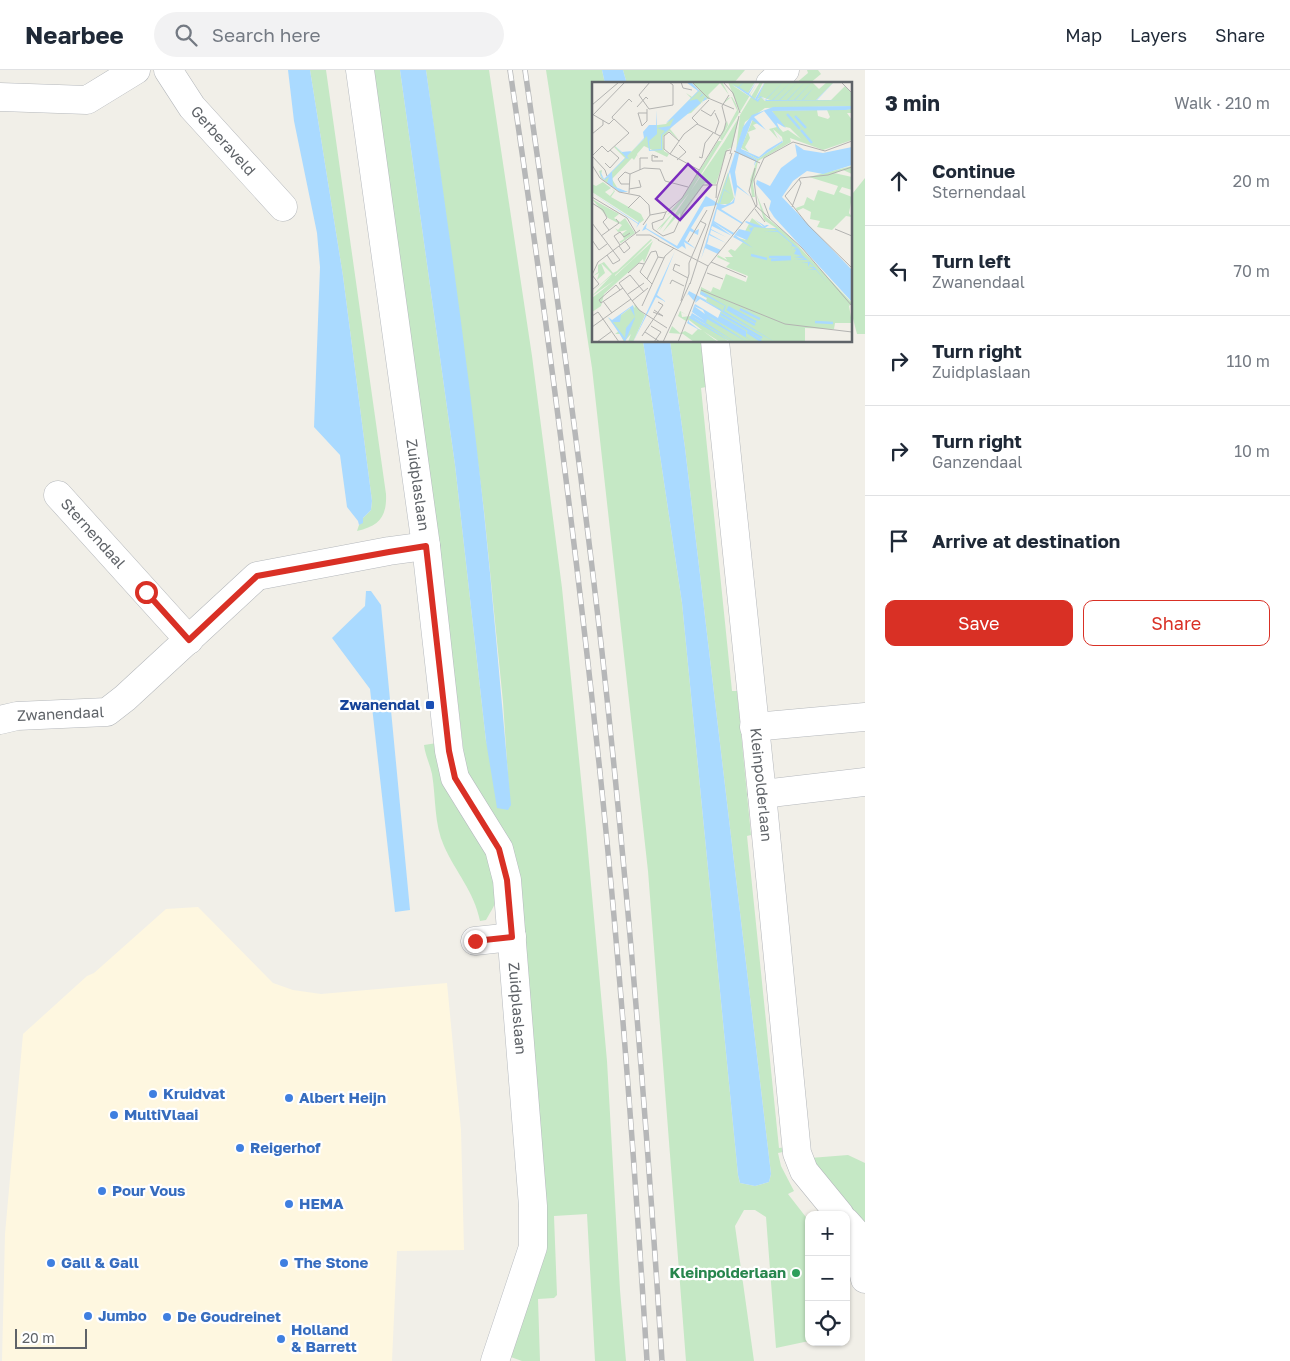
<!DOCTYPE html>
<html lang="en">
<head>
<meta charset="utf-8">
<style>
  body { margin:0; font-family:"Golos Text",sans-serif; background:#f2f2f3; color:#1f2937 }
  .controls { position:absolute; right:15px; bottom:15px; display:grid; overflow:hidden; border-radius:10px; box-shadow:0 1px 4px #0004 }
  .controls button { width:45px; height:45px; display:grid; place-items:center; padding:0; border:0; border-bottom:1px solid #e0e1e3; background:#fff; color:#1f2937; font:25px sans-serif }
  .scale { position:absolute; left:15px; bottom:12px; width:72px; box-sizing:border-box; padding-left:5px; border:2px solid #5f6368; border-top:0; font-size:14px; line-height:18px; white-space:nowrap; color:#5f6368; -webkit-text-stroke:4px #fff; paint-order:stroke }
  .stop { position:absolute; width:15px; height:15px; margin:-11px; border:4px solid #d93025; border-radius:50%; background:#fff }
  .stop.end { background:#d93025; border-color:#fff; box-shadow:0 1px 5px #0008 }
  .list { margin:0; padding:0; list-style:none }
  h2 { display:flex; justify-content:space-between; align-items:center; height:65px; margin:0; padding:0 20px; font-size:21px }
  h2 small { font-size:16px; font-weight:400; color:#747a83 }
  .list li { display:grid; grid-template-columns:32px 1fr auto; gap:15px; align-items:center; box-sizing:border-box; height:90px; padding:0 20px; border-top:1px solid #e0e1e3 }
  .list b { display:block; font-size:19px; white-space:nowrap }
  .list p { margin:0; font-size:16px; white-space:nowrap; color:#747a83 }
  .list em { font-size:16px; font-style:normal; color:#747a83 }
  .actions { display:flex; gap:10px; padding:15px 20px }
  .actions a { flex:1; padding:11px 0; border:1px solid #d93025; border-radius:10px; text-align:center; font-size:18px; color:#d93025 }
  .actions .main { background:#d93025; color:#fff }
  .icon { flex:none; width:28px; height:28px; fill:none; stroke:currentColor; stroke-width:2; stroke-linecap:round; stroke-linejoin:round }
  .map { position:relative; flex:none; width:865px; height:1291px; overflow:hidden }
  header { display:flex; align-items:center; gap:30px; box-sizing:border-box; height:70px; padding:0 25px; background:#fff; border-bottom:1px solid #e0e1e3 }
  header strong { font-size:24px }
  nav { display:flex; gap:28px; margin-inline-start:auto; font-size:18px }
  .search { width:350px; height:45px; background:#f2f2f3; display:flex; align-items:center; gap:12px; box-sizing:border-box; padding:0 18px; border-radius:28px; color:#747a83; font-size:19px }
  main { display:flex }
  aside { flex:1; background:#fff }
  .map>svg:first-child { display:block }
  .commercial { fill:#fef7e0 }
  .green { fill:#c5e8c5 }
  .water { fill:#aadaff }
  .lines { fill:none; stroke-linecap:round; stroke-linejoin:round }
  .street-casing { stroke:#b5b8bc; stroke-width:29 }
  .secondary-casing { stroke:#b6babf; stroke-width:29 }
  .street { stroke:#fff; stroke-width:28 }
  .secondary { stroke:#fff; stroke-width:28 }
  .rail-casing { stroke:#b6b7b8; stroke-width:5.5 }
  .rail { stroke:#fff; stroke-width:4; stroke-dasharray:11; stroke-linecap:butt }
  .route { stroke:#d93025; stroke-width:6 }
  .transit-dot { fill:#1a4fb4; stroke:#fff; stroke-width:2 }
  .shop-dot { fill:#3f7fe0; stroke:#fff; stroke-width:2 }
  .leisure-dot { fill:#2e9e5b; stroke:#fff; stroke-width:2 }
  .labels { text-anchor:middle; stroke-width:4.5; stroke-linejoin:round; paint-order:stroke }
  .street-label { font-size:15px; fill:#5f6368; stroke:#fff }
  .transit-label { font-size:15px; font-weight:bold; fill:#164399; stroke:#fff; text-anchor:end }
  .shop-label { font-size:15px; font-weight:bold; fill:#366cbe; stroke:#fff; text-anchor:start }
  .leisure-label { font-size:15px; font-weight:bold; fill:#27864d; stroke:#fff; text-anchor:end }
  .inset-river { fill:none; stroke:#aadaff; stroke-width:2.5 }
  .inset-road { fill:none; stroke:#b3b3b1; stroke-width:1 }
  .view { fill:#7b2cbf; fill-opacity:0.15; stroke:#7b2cbf; stroke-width:2.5 }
  .inset-edge { fill:none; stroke:#5f6368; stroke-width:2.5 }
</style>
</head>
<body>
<header>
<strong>Nearbee</strong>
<div class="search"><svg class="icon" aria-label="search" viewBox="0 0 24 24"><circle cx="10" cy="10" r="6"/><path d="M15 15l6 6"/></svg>Search here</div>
<nav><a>Map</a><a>Layers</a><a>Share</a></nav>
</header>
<main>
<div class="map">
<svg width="865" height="1291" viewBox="0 0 865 1291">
  <rect width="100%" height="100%" fill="#f1efe8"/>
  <polygon class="commercial" points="198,837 273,913 293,920 321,924 447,913 461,1060 464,1180 397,1181 392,1291 2,1291 5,1164 23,964 87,906 94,903 166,839"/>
  <g class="green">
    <path d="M 310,0 L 326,0 L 386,424 C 387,447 379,456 357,461 L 359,455 L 363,452 L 363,448 L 371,440 L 372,431 L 343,206 Z"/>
    <polygon points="372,0 400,0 455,395 486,671 510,737 503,632 484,441 461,257 426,0 489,0 532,286 562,518 586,759 607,991 620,1220 626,1291 595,1291 587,1144 554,1146 557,1225 554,1228 538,1229 540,1291 522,1291 508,1286 539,1198 518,801 467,709 434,438"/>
    <polygon points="546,0 602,0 605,14 594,14 594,271 643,271 682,533 738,1105 740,1113 755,1116 769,1112 771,1104 685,378 670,271 701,271 706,317 701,318 732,621 737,621 751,765 747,766 779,1078 787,1077 788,1081 778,1083 781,1096 794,1121 788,1124 809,1151 809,1271 776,1278 766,1147 755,1140 744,1140 735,1156 754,1291 686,1291 648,801 592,298"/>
    <polygon points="623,0 745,0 733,14 627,14"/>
    <polygon points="807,0 818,0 821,4 809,14 795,14 808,3"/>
    <polygon points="865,108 865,264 857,264 851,241 851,128 853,123"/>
    <path d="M 437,673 C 439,691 440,709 449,725 C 467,758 501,788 496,829 C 495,836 489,844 486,850 L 480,851 C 474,821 456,803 444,776 C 434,754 436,728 432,704 C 430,694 425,685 424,675 Z"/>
    <polygon points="848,1085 865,1093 865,1168 810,1088"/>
  </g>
  <g class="water">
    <polygon points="288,0 310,0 343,206 372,431 371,440 363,448 363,453 359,455 358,451 347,437 340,385 314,357 320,197 317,163 294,51"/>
    <path d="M 400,0 L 426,0 C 447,147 468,294 484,442 C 494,540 502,637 511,735 L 508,740 L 497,738 L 486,671 L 455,395 Z"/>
    <polygon points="602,0 623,0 627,14 605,14"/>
    <polygon points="643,271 670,271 685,378 771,1104 769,1112 755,1116 740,1113 738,1105 682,533"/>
    <polygon points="366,521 371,521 381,535 410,840 395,842 370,619 332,568 365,536"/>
  </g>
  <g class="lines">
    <g class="street-casing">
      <g id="street">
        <path id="s1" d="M 168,0 L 192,37 L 283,137"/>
        <polyline points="770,14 785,0"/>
        <polyline points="0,27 87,30 136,0"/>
        <path id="s2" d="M 715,271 L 762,724 L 797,1083 L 804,1101 L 840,1145"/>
        <path id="s3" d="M 58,425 L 189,570"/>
        <path id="s4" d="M 0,650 L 17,646 L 107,642 L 125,628 L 257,506 L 389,481 L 426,476"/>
        <polyline points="754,657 865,647"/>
        <polyline points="762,724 865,712"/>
        <polyline points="475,871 512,867"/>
        <polyline points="846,1152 854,1161 865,1209"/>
      </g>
    </g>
    <g class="secondary-casing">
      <g id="secondary">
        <path id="s5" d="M 360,0 L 426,476 L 449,681 L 455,708 L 499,779 L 507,810 L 533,1136 L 533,1177 L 495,1291"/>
      </g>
    </g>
    <use href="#street" class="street"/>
    <use href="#secondary" class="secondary"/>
    <g class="rail-casing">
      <g id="rail">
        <path d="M 510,0 C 545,237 576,474 601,712 C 621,904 635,1098 647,1291"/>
        <path d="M 525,0 C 553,194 580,388 602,582 C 628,818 647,1054 662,1291"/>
      </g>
    </g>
    <use href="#rail" class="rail"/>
  </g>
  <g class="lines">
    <polyline class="route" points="146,522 189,570 257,506 389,482 426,476 449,681 455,708 499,779 507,810 512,867 475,871"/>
  </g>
  <rect class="transit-dot" x="425" y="630" width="10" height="10" rx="2.5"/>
  <g class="shop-dot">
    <circle cx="153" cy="1024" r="5"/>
    <circle cx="289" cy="1028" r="5"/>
    <circle cx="114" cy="1045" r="5"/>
    <circle cx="240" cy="1078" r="5"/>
    <circle cx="102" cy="1121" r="5"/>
    <circle cx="289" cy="1134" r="5"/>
    <circle cx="51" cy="1193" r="5"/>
    <circle cx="284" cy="1193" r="5"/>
    <circle cx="88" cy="1246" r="5"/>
    <circle cx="167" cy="1247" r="5"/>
    <circle cx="281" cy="1269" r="5"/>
  </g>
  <circle class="leisure-dot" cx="796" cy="1203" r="5"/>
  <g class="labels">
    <g class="street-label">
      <text dy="5" stroke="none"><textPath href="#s1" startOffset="90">Gerberaveld</textPath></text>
      <text dy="5" stroke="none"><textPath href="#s5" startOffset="419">Zuidplaslaan</textPath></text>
      <text dy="5" stroke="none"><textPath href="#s3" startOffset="52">Sternendaal</textPath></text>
      <text dy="5" stroke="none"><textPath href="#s4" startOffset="61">Zwanendaal</textPath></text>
      <text dy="5" stroke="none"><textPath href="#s2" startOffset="446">Kleinpolderlaan</textPath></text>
      <text dy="5" stroke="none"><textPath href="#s5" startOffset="959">Zuidplaslaan</textPath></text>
    </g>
    <g class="transit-label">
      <text x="420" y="640">Zwanendal</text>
    </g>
    <g class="shop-label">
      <text x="163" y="1029">Kruidvat</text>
      <text x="299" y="1033">Albert Heijn</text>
      <text x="124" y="1050">MultiVlaai</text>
      <text x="250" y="1083">Reigerhof</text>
      <text x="112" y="1126">Pour Vous</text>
      <text x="299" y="1139">HEMA</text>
      <text x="61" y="1198">Gall &amp; Gall</text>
      <text x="294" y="1198">The Stone</text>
      <text x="98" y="1251">Jumbo</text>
      <text x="177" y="1252">De Goudreinet</text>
      <text x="291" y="1265">Holland<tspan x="291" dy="17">&amp; Barrett</tspan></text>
    </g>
    <g class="leisure-label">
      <text x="786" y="1208">Kleinpolderlaan</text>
    </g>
  </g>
  <g transform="translate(592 12)">
    <rect width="260" height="260" fill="#f1efe8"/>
    <path d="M 99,0 L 130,0 L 137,13 L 128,1 L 116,13 L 118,16 L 110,19 L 111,22 L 110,20 L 99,31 L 90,33 L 78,47 L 87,58 L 77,49 L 71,55 L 72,69 L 77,72 L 75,75 L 52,64 L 45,72 L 46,76 L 45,73 L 42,78 L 40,76 L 20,97 L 26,107 L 36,110 L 28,110 L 15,101 L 9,96 L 7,89 L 10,88 L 9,94 L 12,98 L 33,76 L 22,65 L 23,64 L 30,71 L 39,70 L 52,57 L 52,50 L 58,44 L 74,42 L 99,16 L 94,11 L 100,15 L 107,8 ZM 136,0 L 163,0 L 156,11 L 140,3 L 157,14 L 166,0 L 148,30 ZM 168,0 L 171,0 L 163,17 L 166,18 L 169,15 L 173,19 L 178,18 L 170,15 L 165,17 L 173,0 L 220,0 L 227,7 L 235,0 L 242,0 L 224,18 L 239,18 L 253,4 L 260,11 L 260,24 L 173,26 L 153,40 L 144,69 L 148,33 ZM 139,15 L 130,23 L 136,16 L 140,15 L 144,22 L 147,31 L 146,33 L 98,110 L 67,149 L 70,144 L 64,149 L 84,127 L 75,133 L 90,116 L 126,59 L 130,59 L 128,56 L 135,39 L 136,43 L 129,57 L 145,28 ZM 260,27 L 260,31 L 255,31 L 260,38 L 260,58 L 231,68 L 198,56 L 199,60 L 166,79 L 161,102 L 163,115 L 160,115 L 158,98 L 165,78 L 151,69 L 166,77 L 191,60 L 190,55 L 181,47 L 186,57 L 177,47 L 185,45 L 184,42 L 191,50 L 196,48 L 209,57 L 198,46 L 190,44 L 180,29 L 225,28 L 226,34 L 236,37 L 238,35 L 235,28 ZM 147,35 L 140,65 L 135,68 L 124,102 L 113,101 L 88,137 L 88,131 L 70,151 L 132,60 L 135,62 L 132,60 ZM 161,37 L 166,41 L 161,43 L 164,47 L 156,50 L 158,56 L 153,65 L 157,70 L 149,66 ZM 143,70 L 136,90 L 142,116 L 137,122 L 125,122 ZM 260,84 L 260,92 L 251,88 L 242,91 L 260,95 L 260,108 L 250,105 L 247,110 L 260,115 L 257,131 L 260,135 L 254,134 L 240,148 L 225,145 L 228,139 L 218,137 L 219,130 L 211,126 L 205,129 L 204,126 L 212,123 L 215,115 L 222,119 L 226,108 L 242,113 L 246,104 L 217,95 ZM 11,100 L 19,106 L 13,110 L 18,114 L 22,109 L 20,107 L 23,109 L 19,115 L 49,132 L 52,138 L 48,141 L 0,110 L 0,102 L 4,104 ZM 164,111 L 174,135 L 196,153 L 260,221 L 257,224 L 260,241 L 243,241 L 242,247 L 213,246 L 213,260 L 139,260 L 133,257 L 137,260 L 128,260 L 111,249 L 126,260 L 102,260 L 91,252 L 77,251 L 107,182 L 80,244 L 88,251 L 93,249 L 100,253 L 106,247 L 110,248 L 97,238 L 94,239 L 86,234 L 88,229 L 95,233 L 89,230 L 90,235 L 99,234 L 113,242 L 114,238 L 105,231 L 112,234 L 114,230 L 126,237 L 129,229 L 114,219 L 115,216 L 108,212 L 109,205 L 119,210 L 121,205 L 128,208 L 134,192 L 154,200 L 156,194 L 134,185 L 138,181 L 125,175 L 126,173 L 135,178 L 133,175 L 141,175 L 136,169 L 139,167 L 143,169 L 151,160 L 142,155 L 154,158 L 150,155 L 160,136 L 172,146 L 184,146 L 172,138 ZM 0,117 L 27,132 L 22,136 L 28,140 L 33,136 L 43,151 L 29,161 L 27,160 L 32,157 L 30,152 L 35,148 L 26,150 L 23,146 L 26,148 L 30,143 L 16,136 ZM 59,157 L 60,158 L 40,178 L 23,193 L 23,194 L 61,159 L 52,181 L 51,177 L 12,212 L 9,224 L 0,230 L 0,216 L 23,198 L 0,214 L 19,194 L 0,210 L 20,192 L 9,181 L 13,191 L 5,198 L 7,191 L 1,194 L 6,190 L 6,183 L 12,180 L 21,191 L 25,189 ZM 42,222 L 53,233 L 41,260 L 36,260 L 39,252 L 32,260 L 28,252 L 23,252 L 27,249 L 15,235 L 20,240 L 41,224 L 43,226 Z" fill="#c5e8c5"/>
    <path d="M 94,0 L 99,0 L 115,17 L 110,20 L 113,15 L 111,13 L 107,16 L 110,12 L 107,9 L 97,19 L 105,17 L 109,21 L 70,53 L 70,68 L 57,69 L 55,54 L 35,74 L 37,77 L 34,76 L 20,90 L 21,104 L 36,110 L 28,110 L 15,101 L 17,95 L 12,98 L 9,94 L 8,89 L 12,97 L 34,75 L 23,64 L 30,70 L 40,69 L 52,56 L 51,50 L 57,43 L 64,43 L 64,28 L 65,46 L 78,44 L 82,36 L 74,41 L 106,9 ZM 65,46 L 73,49 L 69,53 L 69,67 L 58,68 L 57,59 L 65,52 ZM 152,0 L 147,5 L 156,11 L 164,0 L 157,12 L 163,17 L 173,0 L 165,18 L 169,14 L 173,18 L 191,0 L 174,18 L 180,18 L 199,0 L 181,18 L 187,18 L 206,0 L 188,18 L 195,18 L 213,0 L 196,18 L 202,18 L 220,0 L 203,18 L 210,18 L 223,4 L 211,18 L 224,18 L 242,0 L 225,18 L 260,18 L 174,19 L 169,15 L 166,20 L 140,2 L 146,5 ZM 260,24 L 260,27 L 254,28 L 180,29 L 194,46 L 185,41 L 188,49 L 172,29 L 162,35 L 174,48 L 160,38 L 149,67 L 167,75 L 175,68 L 190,59 L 181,47 L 191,60 L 166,77 L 151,69 L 165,78 L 162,84 L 163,79 L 147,72 L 143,90 L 145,103 L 159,115 L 145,105 L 142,121 L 129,127 L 151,141 L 150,142 L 125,127 L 122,139 L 142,151 L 146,147 L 141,153 L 121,140 L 140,154 L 120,144 L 119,147 L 134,155 L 119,148 L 118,152 L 134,161 L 117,153 L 116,159 L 131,166 L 116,159 L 115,162 L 129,168 L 126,172 L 113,166 L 109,177 L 125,123 L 112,125 L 99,146 L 103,149 L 107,147 L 106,153 L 98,149 L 93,158 L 104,167 L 92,160 L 94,167 L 90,164 L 86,167 L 54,147 L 50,149 L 52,145 L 47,142 L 44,146 L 46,142 L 0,111 L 46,141 L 49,137 L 47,142 L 52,145 L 55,141 L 54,146 L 85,164 L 114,114 L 127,122 L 151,45 L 160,33 L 181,25 ZM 138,90 L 143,115 L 140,120 L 133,123 L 128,122 L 132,108 L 139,112 L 132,107 ZM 203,62 L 212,68 L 231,71 L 260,65 L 260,83 L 231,92 L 215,89 L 201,99 L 190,115 L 260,188 L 260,220 L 182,135 L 177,127 L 179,119 L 164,102 L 165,98 L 178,104 L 189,86 L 205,74 ZM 162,137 L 173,144 L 174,143 L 177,143 L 173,146 L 183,146 L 207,167 L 210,173 L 220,182 L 235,201 L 224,188 L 215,188 L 223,187 L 217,185 L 222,185 L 218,181 L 216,185 L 216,181 L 209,181 L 217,180 L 215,178 L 202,178 L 213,177 L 202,175 L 210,174 L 202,172 L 204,168 L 201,167 L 205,166 L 200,164 L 199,168 L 200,162 L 186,150 L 172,149 L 185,149 L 182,147 L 162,145 L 155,158 L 143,153 L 161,166 L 141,155 L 147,147 L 159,150 L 157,146 L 162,145 L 153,140 L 154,139 L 172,145 ZM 83,169 L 65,213 L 74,220 L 64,215 L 41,260 ZM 97,209 L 114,218 L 115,216 L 108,212 L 109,209 L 116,213 L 134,224 L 132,229 L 183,260 L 130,230 L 133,224 L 114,214 L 115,216 L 114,219 L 130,228 L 128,234 L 154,249 L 154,255 L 160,259 L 113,232 L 155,260 L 115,237 L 114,241 L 143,260 L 99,234 L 139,260 L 97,236 L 97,240 L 109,249 L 95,241 L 100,231 L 113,239 L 100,230 L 102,224 L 113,232 L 111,228 L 102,224 L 103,222 L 126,236 L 129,229 L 108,217 L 103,221 L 106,215 L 103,220 L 96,212 L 94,215 ZM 41,223 L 43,236 L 33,260 L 16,235 L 20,238 ZM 38,226 L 43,235 L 34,246 L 33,256 L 21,240 L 28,240 L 29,233 Z" fill="#aadaff" fill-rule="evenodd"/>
    <path class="inset-river" d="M 195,32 L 208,47M 203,34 L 214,46M 209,48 L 220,61M 159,173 L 175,177M 177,175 L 199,175M 179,178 L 199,177M 136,225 L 164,240M 135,227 L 163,243M 148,227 L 168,237M 129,232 L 170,256M 223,240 L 241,241M 155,250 L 169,259"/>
    <path class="inset-road" d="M 58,0 L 47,13 L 57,27 L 81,23 L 81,3 L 77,0M 89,0 L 91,6 L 100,8M 100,0 L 116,16 L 142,27M 131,0 L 141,11 L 148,31M 249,0 L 260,11M 0,23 L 27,0M 45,25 L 54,15 L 56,17M 109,28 L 119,34 L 123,28M 55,31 L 55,39 L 50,44 L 46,31 L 55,31 L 55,27M 0,32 L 17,42 L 22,37 L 37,51 L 16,70 L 10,64 L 0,74M 0,34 L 33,0M 21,37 L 20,35 L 37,17 L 40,20M 106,42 L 100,36 L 117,18M 123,51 L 127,40 L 123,31M 0,52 L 11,43 L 11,38M 142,69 L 168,81M 78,72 L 72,67 L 72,54 L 77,50 L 87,59M 138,72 L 147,34M 0,74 L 13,88 L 15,94M 62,75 L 66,75 L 60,73 L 60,79 L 71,79M 107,75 L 110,76 L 113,61 L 121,51M 85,78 L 94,70 L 87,63M 13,81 L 18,86 L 27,76 L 18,68M 0,83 L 8,96 L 27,110 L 48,114 L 57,123 L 58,133M 260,85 L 236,93 L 208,96 L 193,114 L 216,143 L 260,186M 163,86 L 157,109 L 164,125M 48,88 L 48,76 L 56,76M 107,88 L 78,72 L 92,52 L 105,42 L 128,54M 37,102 L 29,102 L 26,97 L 33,90 L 38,92M 125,103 L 134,69 L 138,68M 37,107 L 49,105 L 47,98M 37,111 L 38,92 L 52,86 L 68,87 L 73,99 L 96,105M 0,115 L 35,136 L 44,151M 0,121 L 11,128 L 15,136 L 11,140 L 17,148M 172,121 L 178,137M 164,124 L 210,166 L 260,224M 200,125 L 209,101 L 207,97M 36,126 L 48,114M 163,127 L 173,140M 74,130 L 90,116 L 132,48 L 134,40 L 130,24 L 137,13M 74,130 L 71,137 L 60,141 L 61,147 L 71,154 L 82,150 L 91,130 L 111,103 L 125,103 L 124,116M 0,141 L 28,178 L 21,182 L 15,173M 51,143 L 58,133 L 74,130M 243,147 L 260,154M 44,153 L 58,153 L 67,158M 9,154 L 27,141 L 24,137M 0,158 L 7,168 L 15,162M 66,158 L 116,184M 96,160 L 115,128M 28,163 L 22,154 L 28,150 L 32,155 L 38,151M 27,164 L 32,171 L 38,166 L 33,159M 119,180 L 154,195M 88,184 L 83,182 L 81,188 L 96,196M 36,191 L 47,181 L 52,182M 115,191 L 131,197M 0,193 L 6,180 L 48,148M 0,193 L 7,202 L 0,208M 55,197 L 66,175M 60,202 L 48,190 L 59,170 L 64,169 L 66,175 L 72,176M 78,202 L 80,198 L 92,204M 98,202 L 140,71M 28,208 L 9,221 L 7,218 L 24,203 L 28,208 L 31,206M 109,208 L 193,242 L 260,250M 52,210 L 38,193 L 27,201 L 47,228 L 75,246M 36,212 L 52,201M 11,219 L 20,231M 40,219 L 56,206M 89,219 L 97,192 L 97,181 L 114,142 L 108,139M 50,224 L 73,174 L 82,166M 61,230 L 71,234 L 62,228M 0,234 L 6,230 L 11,237M 11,237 L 27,260M 59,244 L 69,250 L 62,260M 0,245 L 39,217M 53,250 L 68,260M 50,254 L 71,223 L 66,220M 5,260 L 20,249M 71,260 L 98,201M 86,260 L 116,184 L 165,123 L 162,98 L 172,76 L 201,60 L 233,69 L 260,59"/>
    <path class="view" d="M 96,82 L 119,103 L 88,138 L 64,117 Z"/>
    <rect width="260" height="260" class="inset-edge"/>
  </g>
</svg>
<div class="controls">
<button>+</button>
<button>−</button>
<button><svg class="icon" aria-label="locate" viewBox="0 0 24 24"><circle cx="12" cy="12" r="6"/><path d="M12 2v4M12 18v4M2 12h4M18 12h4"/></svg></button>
</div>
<div class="scale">20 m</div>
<div class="stop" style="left:146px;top:522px"></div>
<div class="stop end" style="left:475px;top:871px"></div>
</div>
<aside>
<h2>3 min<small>Walk · 210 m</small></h2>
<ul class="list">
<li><svg class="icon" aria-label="ahead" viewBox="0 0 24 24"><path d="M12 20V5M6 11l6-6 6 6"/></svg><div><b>Continue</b><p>Sternendaal</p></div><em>20 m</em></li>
<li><svg class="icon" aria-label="left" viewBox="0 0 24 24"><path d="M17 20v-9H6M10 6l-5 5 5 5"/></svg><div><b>Turn left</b><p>Zwanendaal</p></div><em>70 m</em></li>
<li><svg class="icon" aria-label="right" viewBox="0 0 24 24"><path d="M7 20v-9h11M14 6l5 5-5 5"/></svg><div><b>Turn right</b><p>Zuidplaslaan</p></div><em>110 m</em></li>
<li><svg class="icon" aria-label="right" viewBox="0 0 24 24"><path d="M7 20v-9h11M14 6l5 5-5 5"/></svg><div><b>Turn right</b><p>Ganzendaal</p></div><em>10 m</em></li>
<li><svg class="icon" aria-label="arrive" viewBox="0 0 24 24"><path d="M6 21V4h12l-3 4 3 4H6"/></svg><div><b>Arrive at destination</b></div></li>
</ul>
<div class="actions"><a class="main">Save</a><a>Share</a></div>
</aside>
</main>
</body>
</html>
